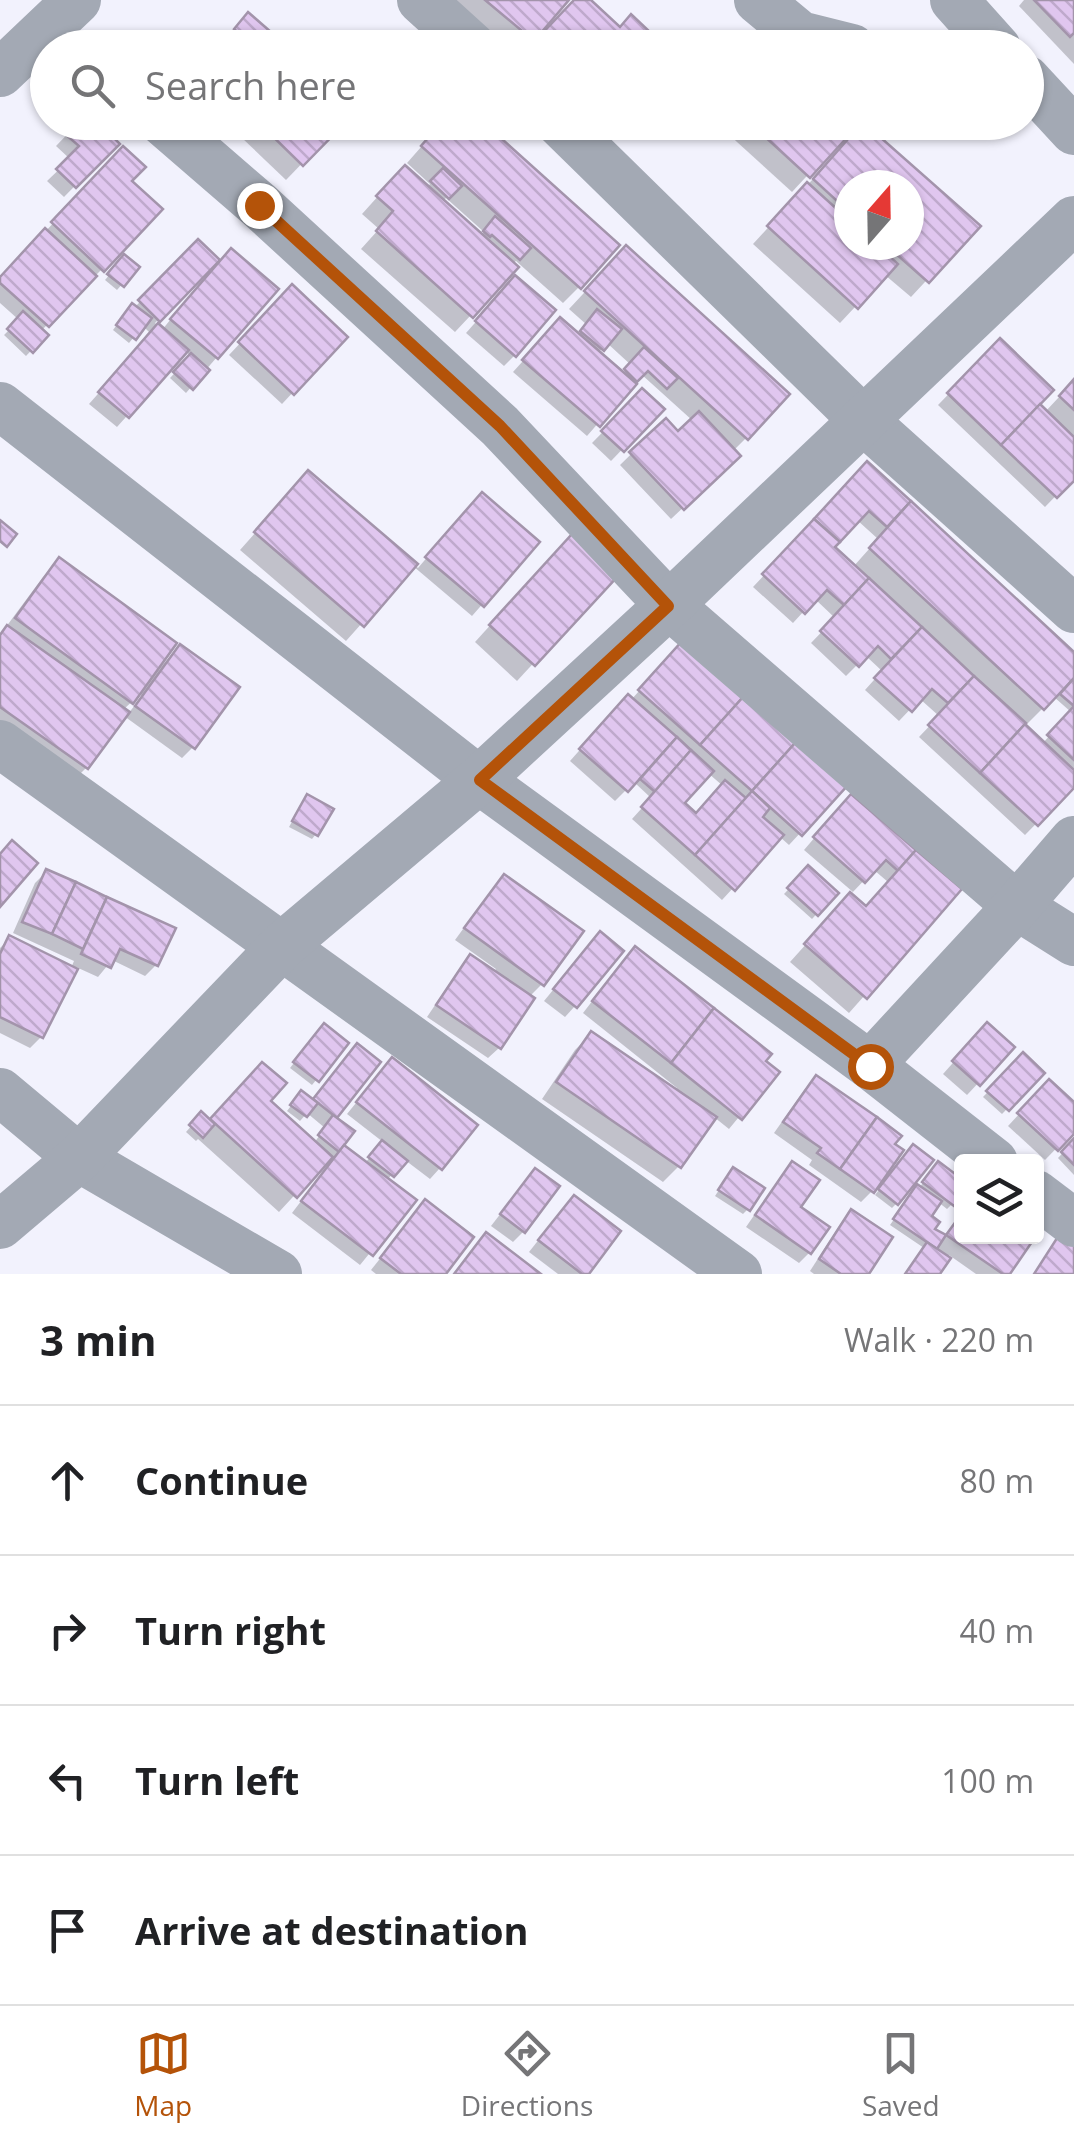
<!DOCTYPE html>
<html lang="en">
<head>
<meta charset="utf-8">
<style>
  body { margin:0; font-family:"Open Sans",sans-serif; background:#f6f6f6; color:#202124 }
  .controls { position:absolute; right:30px; bottom:30px; display:grid; overflow:hidden; border-radius:10px; box-shadow:0 2px 8px #0004 }
  .controls button { width:90px; height:90px; display:grid; place-items:center; padding:0; border:0; border-bottom:2px solid #e0e0e0; background:#fff; color:#202124; font:50px sans-serif }
  .compass { position:absolute; left:834px; top:170px; width:90px; height:90px; border-radius:50%; background:#fff; box-shadow:0 2px 8px #0004; rotate:20deg }
  .stop { position:absolute; width:30px; height:30px; margin:-22px; border:8px solid #b45309; border-radius:50%; background:#fff }
  .stop.end { background:#b45309; border-color:#fff; box-shadow:0 2px 10px #0008 }
  .list { margin:0; padding:0; list-style:none }
  h2 { display:flex; justify-content:space-between; align-items:center; height:130px; margin:0; padding:0 40px; font-size:42px }
  h2 small { font-size:32px; font-weight:400; color:#757577 }
  .list li { display:grid; grid-template-columns:65px 1fr auto; gap:30px; align-items:center; box-sizing:border-box; height:150px; padding:0 40px; border-top:2px solid #e0e0e0 }
  .list b { display:block; font-size:38px; white-space:nowrap }
  .list em { font-size:32px; font-style:normal; color:#757577 }
  .icon { flex:none; width:55px; height:55px; fill:none; stroke:currentColor; stroke-width:2; stroke-linecap:round; stroke-linejoin:round }
  .map { position:relative; flex:none; width:1074px; height:1274px; overflow:hidden }
  .search { position:absolute; background:#fff; box-shadow:0 2px 8px #0004; left:30px; right:30px; top:30px; height:110px; display:flex; align-items:center; gap:25px; box-sizing:border-box; padding:0 35px; border-radius:55px; color:#757577; font-size:38px }
  .sheet { height:730px; background:#fff }
  nav { display:flex; justify-content:space-around; align-items:center; box-sizing:border-box; height:140px; border-top:2px solid #e0e0e0; background:#fff; font-size:28px; color:#757577 }
  nav a { display:grid; justify-items:center; gap:5px }
  nav .on { color:#b45309 }
  .map>svg:first-child { display:block }
  .shadow { fill:#0003; fill-rule:evenodd }
  .building { fill:url(#building-back-hatch); stroke:#a394ab; stroke-width:2.5 }
  .lines { fill:none; stroke-linecap:round; stroke-linejoin:round }
  .minor { stroke:#a3a9b4; stroke-width:48 }
  .route { stroke:#b45309; stroke-width:12 }
</style>
</head>
<body>
<div class="map">
<svg width="1074" height="1274" viewBox="0 0 1074 1274">
  <defs>
    <pattern id="building-back-hatch" width="6" height="6" patternUnits="userSpaceOnUse" patternTransform="scale(2.5)"><rect width="6" height="6" fill="#e0c6ef"/><path d="M-1 5l2 2M0 0l6 6M5-1l2 2" fill="none" stroke="#bfa9cc"/></pattern>
  </defs>
  <rect width="100%" height="100%" fill="#f2f2fd"/>
  <g class="shadow">
    <polygon points="450,0 566,0 524,48 507,48"/>
    <polygon points="1024,0 1074,0 1074,64 1019,6"/>
    <polygon points="248,16 256,48 245,48 231,36"/>
    <polygon points="79,122 116,144 64,197 47,181 70,159 56,146"/>
    <polygon points="257,122 342,122 286,180 242,138"/>
    <path d="M 443,122 L 579,287 L 563,303 L 516,261 L 512,264 L 516,267 L 455,332 L 361,249 L 379,229 L 362,214 L 389,184 L 427,188 L 430,184 L 407,163 ZM 446,198 L 484,232 L 480,236 L 442,202 Z"/>
    <polygon points="715,122 857,122 792,192"/>
    <path d="M 848,141 L 977,226 L 911,297 L 885,275 L 840,323 L 753,244 ZM 849,185 L 909,185 L 909,245 L 849,245 Z"/>
    <polygon points="123,150 129,181 160,210 41,331 46,335 26,356 4,335 19,320 0,303 0,279"/>
    <path d="M 198,243 L 219,263 L 217,357 L 186,393 L 170,378 L 191,356 L 185,351 L 117,427 L 89,404 L 151,334 L 143,326 L 129,343 L 113,330 L 127,311 L 134,308 ZM 201,276 L 204,278 L 162,330 L 155,323 Z"/>
    <polygon points="120,262 137,267 117,290 105,280"/>
    <path d="M 610,265 L 746,438 L 733,451 L 738,456 L 671,519 L 620,465 L 665,421 L 678,435 L 693,421 L 641,374 L 587,436 L 513,372 L 550,331 L 578,335 L 587,325 L 569,309 ZM 607,343 L 631,365 L 622,374 L 598,353 Z"/>
    <polygon points="292,288 345,337 282,404 229,355"/>
    <polygon points="505,289 515,355 504,366 466,333"/>
    <polygon points="1000,341 1037,404 1045,412 1074,381 1074,477 1045,507 938,405"/>
    <polygon points="642,392 661,409 611,461 592,443"/>
    <path d="M 867,464 L 1074,655 L 1074,785 L 1025,835 L 919,737 L 939,716 L 920,699 L 899,721 L 865,690 L 882,671 L 866,656 L 846,676 L 811,643 L 835,618 L 815,599 L 793,623 L 753,587 ZM 857,520 L 878,539 L 853,567 L 832,547 ZM 1054,697 L 1071,712 L 1042,744 L 1024,727 Z"/>
    <polygon points="308,473 418,568 471,506 536,543 472,616 413,566 346,641 240,550"/>
    <polygon points="556,553 614,576 517,681 475,642"/>
    <path d="M 59,561 L 161,666 L 180,647 L 193,747 L 182,758 L 124,716 L 86,768 L 70,784 L 0,734 L 0,635 L 43,577 ZM 140,694 L 142,696 L 128,714 L 123,710 Z"/>
    <path d="M 672,654 L 843,787 L 789,845 L 780,837 L 722,900 L 632,819 L 651,798 L 634,782 L 615,801 L 570,761 L 617,708 L 631,700 ZM 708,773 L 723,786 L 695,815 L 681,803 Z"/>
    <polygon points="303,802 316,834 312,839 289,827"/>
    <path d="M 840,808 L 959,889 L 849,1013 L 790,962 L 853,892 L 804,850 ZM 874,870 L 888,882 L 865,909 L 850,895 Z"/>
    <polygon points="808,869 836,893 812,919 784,894"/>
    <polygon points="46,872 172,929 156,965 145,976 112,960 98,977 76,967 41,1037 30,1048 0,1033 0,948 10,938 71,968 74,961 13,933 35,883"/>
    <polygon points="504,877 542,984 529,997 532,999 499,1048 488,1058 427,1017 460,968 471,958 493,973 496,969 455,940 493,888"/>
    <polygon points="590,945 575,1006 565,1017 544,1001"/>
    <polygon points="624,960 776,1072 729,1129 714,1117 679,1166 663,1182 542,1099 575,1050 591,1034 674,1091 677,1088 583,1013"/>
    <polygon points="319,1031 346,1043 312,1085 290,1068"/>
    <polygon points="977,1036 1012,1047 967,1095 943,1074"/>
    <polygon points="1023,1055 1042,1073 1002,1114 983,1097"/>
    <polygon points="346,1057 377,1062 333,1118 341,1145 365,1163 383,1142 347,1114 381,1072 440,1168 430,1179 405,1160 387,1180 413,1200 360,1265 292,1213 330,1163 327,1160 279,1212 198,1139 196,1141 186,1132 201,1115 209,1122 246,1081 314,1143 325,1128 307,1113 300,1121 287,1111 297,1098 312,1102"/>
    <polygon points="816,1078 872,1191 861,1202 809,1165 812,1160 774,1133 805,1089"/>
    <polygon points="1049,1082 1074,1105 1074,1130 1045,1160 1008,1126"/>
    <polygon points="1074,1141 1074,1175 1058,1158"/>
    <polygon points="909,1152 896,1204 892,1208 875,1195"/>
    <polygon points="792,1164 798,1208 810,1252 799,1263 746,1227 782,1175"/>
    <polygon points="934,1169 952,1204 947,1209 938,1202 929,1217 932,1229 944,1237 962,1212 962,1236 1007,1274 976,1274 949,1255 937,1274 904,1274 924,1248 890,1225 913,1192 919,1188"/>
    <polygon points="729,1175 748,1209 743,1214 715,1196"/>
    <polygon points="525,1182 524,1231 513,1242 491,1226"/>
    <polygon points="425,1202 443,1274 376,1274 371,1270"/>
    <polygon points="563,1209 585,1274 558,1274 529,1252"/>
    <polygon points="852,1213 866,1274 814,1274 810,1271 841,1223"/>
  </g>
  <g class="building">
    <polygon points="485,0 569,0 534,41"/>
    <polygon points="574,0 591,0 620,27 631,14 650,32 636,48 542,48 535,41"/>
    <polygon points="1034,0 1074,0 1074,33 1070,37"/>
    <polygon points="248,12 272,33 260,48 255,48 234,29"/>
    <polygon points="76,122 98,122 120,144 76,188 56,169 79,146 65,134"/>
    <polygon points="258,122 346,122 303,166"/>
    <polygon points="442,122 483,122 620,245 581,289 421,146"/>
    <polygon points="749,122 861,122 810,178"/>
    <polygon points="863,122 981,226 929,283 886,245 909,245 909,185 849,185 849,212 813,179"/>
    <polygon points="123,146 146,167 132,181 163,209 104,272 51,222"/>
    <polygon points="405,165 519,267 473,318 376,231 393,211 376,196"/>
    <polygon points="443,168 462,186 449,199 430,181"/>
    <polygon points="807,182 849,220 849,245 877,245 898,264 858,309 767,226"/>
    <polygon points="495,216 531,248 520,260 492,235 490,237 483,231"/>
    <polygon points="45,228 97,276 49,327 0,283 0,277"/>
    <polygon points="198,239 220,260 160,322 138,300"/>
    <polygon points="626,245 790,394 748,440 584,291"/>
    <polygon points="231,248 279,289 218,359 170,319"/>
    <polygon points="124,254 140,267 124,287 107,274"/>
    <polygon points="515,275 556,310 516,357 475,321"/>
    <polygon points="292,284 348,337 294,395 238,342"/>
    <polygon points="132,303 152,318 136,340 116,325"/>
    <polygon points="597,309 622,329 604,351 580,331"/>
    <polygon points="23,311 49,335 33,353 7,329"/>
    <polygon points="560,317 637,384 600,427 522,360"/>
    <polygon points="158,323 189,350 129,418 98,392"/>
    <polygon points="1000,338 1054,390 1001,445 947,393"/>
    <polygon points="644,347 678,378 667,389 648,371 637,382 624,369"/>
    <polygon points="191,353 210,370 193,390 173,372"/>
    <polygon points="1074,379 1074,410 1059,396"/>
    <polygon points="642,388 665,409 624,452 601,431"/>
    <polygon points="1040,404 1074,437 1074,481 1057,498 1001,445"/>
    <polygon points="699,411 741,456 684,510 629,452 666,418 678,431"/>
    <polygon points="867,461 911,501 887,527 869,511 840,542 814,519"/>
    <polygon points="308,470 418,564 364,627 254,532"/>
    <polygon points="482,492 540,542 484,607 425,557"/>
    <polygon points="911,501 1074,652 1074,678 1044,710 869,548"/>
    <polygon points="814,519 840,542 835,547 869,578 844,605 827,590 805,614 762,574"/>
    <polygon points="0,520 17,534 7,547 0,541"/>
    <polygon points="572,534 618,576 535,666 489,625"/>
    <polygon points="59,557 177,643 133,704 15,618"/>
    <polygon points="869,578 922,627 891,659 878,646 859,667 820,631"/>
    <polygon points="7,625 130,712 88,769 0,707 0,635"/>
    <polygon points="922,627 974,676 948,703 932,689 912,712 874,678"/>
    <polygon points="683,640 744,696 700,745 638,690"/>
    <polygon points="180,644 240,687 195,749 135,706"/>
    <polygon points="974,676 1026,723 980,773 928,725"/>
    <polygon points="1074,678 1074,706 1060,694"/>
    <polygon points="628,694 677,737 628,792 579,749"/>
    <polygon points="744,696 796,742 752,791 700,745"/>
    <polygon points="1074,706 1074,760 1047,735"/>
    <polygon points="1025,724 1074,770 1074,788 1038,826 980,773"/>
    <polygon points="677,737 691,750 655,792 640,779"/>
    <polygon points="796,742 847,786 802,836 752,791"/>
    <polygon points="691,750 714,771 685,803 696,813 725,780 746,798 695,855 641,807"/>
    <polygon points="752,791 770,808 763,817 784,835 735,891 695,855"/>
    <polygon points="307,794 334,809 318,836 292,821"/>
    <polygon points="851,794 916,850 898,871 886,860 865,883 813,837"/>
    <polygon points="12,840 38,863 0,907 0,854"/>
    <polygon points="916,850 962,889 867,999 804,944 850,892 866,906"/>
    <polygon points="808,865 839,893 818,916 787,888"/>
    <polygon points="46,869 76,882 52,934 22,922"/>
    <polygon points="504,874 584,931 544,986 464,928"/>
    <polygon points="76,882 107,897 83,949 52,934"/>
    <polygon points="107,897 176,928 158,966 120,949 111,968 81,954"/>
    <polygon points="600,931 624,951 577,1008 553,989"/>
    <polygon points="9,935 78,969 43,1038 0,1017 0,954"/>
    <polygon points="635,946 714,1008 671,1063 592,1001"/>
    <polygon points="470,954 535,998 501,1049 436,1005"/>
    <polygon points="714,1008 772,1054 766,1061 780,1072 742,1120 671,1063"/>
    <polygon points="987,1022 1015,1047 980,1086 952,1061"/>
    <polygon points="324,1023 349,1043 319,1082 293,1062"/>
    <polygon points="591,1031 717,1117 681,1168 556,1082"/>
    <polygon points="357,1043 381,1062 337,1118 313,1099"/>
    <polygon points="1023,1052 1045,1073 1009,1111 986,1091"/>
    <polygon points="392,1057 478,1125 442,1170 356,1102"/>
    <polygon points="262,1062 287,1083 271,1101 333,1157 297,1198 210,1119"/>
    <polygon points="816,1075 877,1117 840,1169 817,1153 821,1148 783,1122"/>
    <polygon points="1049,1079 1074,1102 1074,1134 1058,1151 1017,1113"/>
    <polygon points="301,1090 318,1103 307,1117 290,1105"/>
    <polygon points="201,1111 215,1124 203,1138 189,1125"/>
    <polygon points="333,1115 355,1131 339,1152 318,1135"/>
    <polygon points="877,1117 902,1136 895,1144 904,1150 874,1193 840,1169"/>
    <polygon points="1074,1138 1074,1165 1061,1152"/>
    <polygon points="382,1140 408,1161 394,1177 368,1157"/>
    <polygon points="913,1144 934,1160 898,1205 878,1189"/>
    <polygon points="344,1145 417,1200 373,1256 301,1201"/>
    <polygon points="792,1161 820,1180 801,1207 830,1227 811,1254 755,1215"/>
    <polygon points="938,1161 962,1179 962,1195 954,1206 922,1182"/>
    <polygon points="733,1167 765,1188 750,1211 718,1190"/>
    <polygon points="535,1168 560,1186 525,1233 500,1214"/>
    <polygon points="917,1184 942,1201 932,1216 940,1222 935,1229 946,1235 937,1249 893,1219"/>
    <polygon points="574,1195 621,1231 589,1274 582,1274 538,1240"/>
    <polygon points="425,1199 474,1237 446,1274 401,1274 380,1258"/>
    <polygon points="851,1209 893,1237 869,1274 841,1274 819,1259"/>
    <polygon points="962,1213 962,1236 1036,1236 1010,1274 1003,1274 946,1235"/>
    <polygon points="486,1232 541,1274 454,1274"/>
    <polygon points="1059,1235 1074,1245 1074,1274 1034,1274"/>
    <polygon points="927,1242 951,1258 940,1274 905,1274"/>
  </g>
  <g class="lines">
    <g class="minor">
      <polyline points="421,0 474,48"/>
      <polyline points="758,0 800,35 852,48"/>
      <polyline points="954,0 997,48"/>
      <polyline points="0,73 77,0"/>
      <polyline points="1026,79 1074,131"/>
      <polyline points="163,122 259,205 500,426 669,605 1017,906 1074,942"/>
      <polyline points="559,122 863,420 1074,609"/>
      <polyline points="0,406 479,780 870,1065 994,1162"/>
      <polyline points="0,744 738,1274"/>
      <polyline points="870,1065 1017,906 1074,840"/>
      <polyline points="0,1092 79,1158 278,1274"/>
      <polyline points="1036,1194 1074,1223"/>
      <polyline points="0,1225 79,1158 282,946 479,780 669,605 1074,220"/>
    </g>
  </g>
  <g class="lines">
    <polyline class="route" points="259,205 500,426 668,606 480,780 870,1066"/>
  </g>
</svg>
<div class="controls">
<button><svg class="icon" aria-label="layers" viewBox="0 0 24 24"><path d="M12 4l9 5-9 5-9-5zM3 14l9 5 9-5"/></svg></button>
</div>
<svg class="compass" viewBox="-18 -18 36 36"><path d="M0-13l5 13h-10z" fill="#e53935"/><path d="M0 13l5-13h-10z" fill="#757577"/></svg>
<div class="stop" style="left:870px;top:1066px"></div>
<div class="stop end" style="left:259px;top:205px"></div>
<div class="search"><svg class="icon" aria-label="search" viewBox="0 0 24 24"><circle cx="10" cy="10" r="6"/><path d="M15 15l6 6"/></svg>Search here</div>
</div>
<section class="sheet">
<h2>3 min<small>Walk · 220 m</small></h2>
<ul class="list">
<li><svg class="icon" aria-label="ahead" viewBox="0 0 24 24"><path d="M12 20V5M6 11l6-6 6 6"/></svg><div><b>Continue</b></div><em>80 m</em></li>
<li><svg class="icon" aria-label="right" viewBox="0 0 24 24"><path d="M7 20v-9h11M14 6l5 5-5 5"/></svg><div><b>Turn right</b></div><em>40 m</em></li>
<li><svg class="icon" aria-label="left" viewBox="0 0 24 24"><path d="M17 20v-9H6M10 6l-5 5 5 5"/></svg><div><b>Turn left</b></div><em>100 m</em></li>
<li><svg class="icon" aria-label="arrive" viewBox="0 0 24 24"><path d="M6 21V4h12l-3 4 3 4H6"/></svg><div><b>Arrive at destination</b></div></li>
</ul>
</section>
<nav>
<a class="on"><svg class="icon" aria-label="map" viewBox="0 0 24 24"><path d="M3 6l6-2 6 2 6-2v14l-6 2-6-2-6 2zM9 4v14M15 6v14"/></svg>Map</a>
<a><svg class="icon" aria-label="directions" viewBox="0 0 24 24"><path d="M12 3l9 9-9 9-9-9zM9 14v-3h6M13 9l2 2-2 2"/></svg>Directions</a>
<a><svg class="icon" aria-label="saved" viewBox="0 0 24 24"><path d="M7 4h10v16l-5-4-5 4z"/></svg>Saved</a>
</nav>
</body>
</html>
